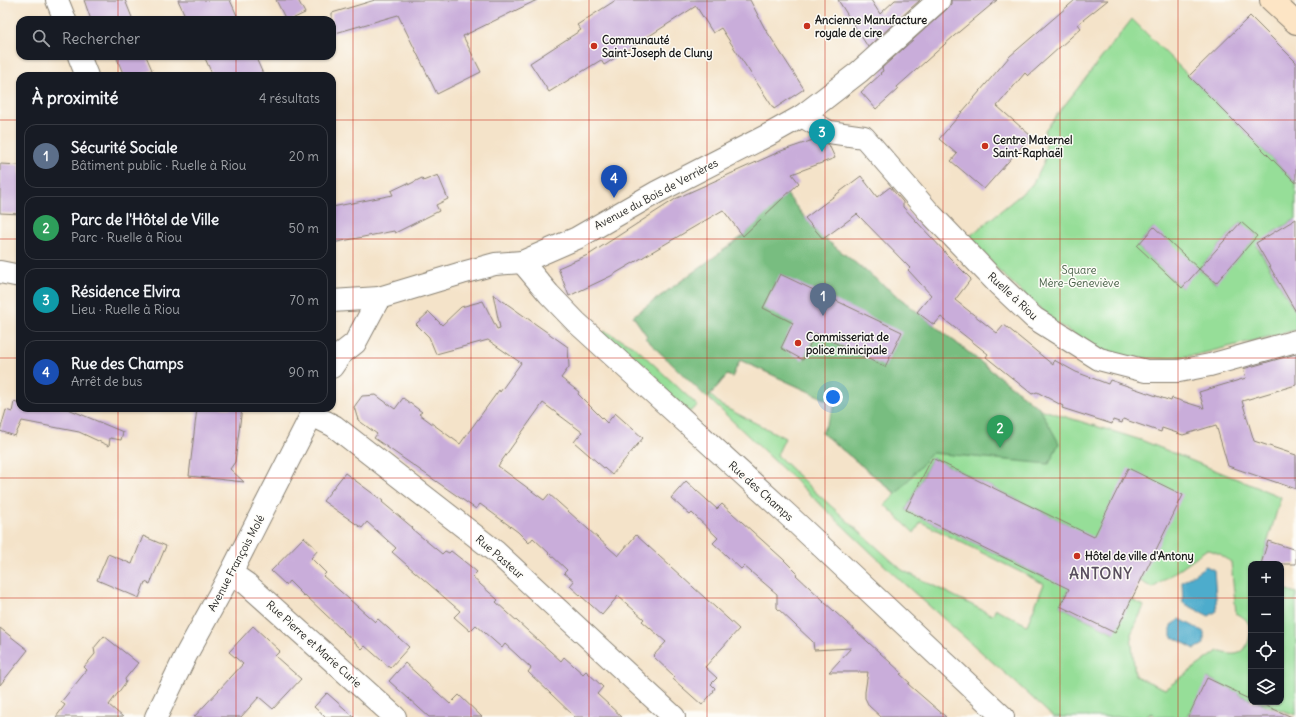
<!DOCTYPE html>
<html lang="fr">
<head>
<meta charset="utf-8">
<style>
  body { margin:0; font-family:Delius,sans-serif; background:#20242c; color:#f1f3f6 }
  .controls { position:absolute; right:12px; bottom:12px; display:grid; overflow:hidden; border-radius:8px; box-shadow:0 1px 3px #0004 }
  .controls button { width:36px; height:36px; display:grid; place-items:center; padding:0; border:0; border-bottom:1px solid #363941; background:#171b24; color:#f1f3f6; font:20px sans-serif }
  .you { position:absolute; left:833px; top:397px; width:14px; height:14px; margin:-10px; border:3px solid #fff; border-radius:50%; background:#1a73e8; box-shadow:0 0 0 6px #1a73e833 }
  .badge { display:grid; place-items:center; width:26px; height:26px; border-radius:50%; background:#7c3aed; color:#fff; font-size:13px; font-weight:700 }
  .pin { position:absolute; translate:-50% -33px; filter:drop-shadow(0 1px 2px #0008) }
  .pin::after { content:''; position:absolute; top:21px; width:14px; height:12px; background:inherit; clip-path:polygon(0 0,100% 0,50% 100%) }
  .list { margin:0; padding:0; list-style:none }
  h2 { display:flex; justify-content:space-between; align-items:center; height:52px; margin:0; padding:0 16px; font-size:17px }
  h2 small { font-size:13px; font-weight:400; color:#9ea1a6 }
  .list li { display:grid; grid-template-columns:26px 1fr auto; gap:12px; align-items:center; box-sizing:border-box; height:64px; margin:0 8px 8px; padding:0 8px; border:1px solid #363941; border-radius:12px }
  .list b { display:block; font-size:15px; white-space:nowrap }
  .list p { margin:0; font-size:13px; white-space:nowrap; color:#9ea1a6 }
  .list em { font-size:13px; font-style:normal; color:#9ea1a6 }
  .icon { flex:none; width:22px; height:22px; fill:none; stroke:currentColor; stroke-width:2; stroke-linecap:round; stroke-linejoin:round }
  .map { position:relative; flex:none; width:1296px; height:717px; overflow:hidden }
  .search { position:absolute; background:#171b24; box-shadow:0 1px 3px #0004; left:16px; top:16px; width:320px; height:44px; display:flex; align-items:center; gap:10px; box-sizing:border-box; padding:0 14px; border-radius:12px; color:#9ea1a6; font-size:15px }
  .panel { position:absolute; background:#171b24; box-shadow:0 1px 3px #0004; left:16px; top:72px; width:320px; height:340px; border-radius:12px }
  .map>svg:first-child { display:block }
  .green { fill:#96de98; stroke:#597d5a; fill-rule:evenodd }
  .forest { fill:#78bd80; stroke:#4a6c4e }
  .water { fill:#4daccc; stroke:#346474 }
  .building { fill:#c9adda }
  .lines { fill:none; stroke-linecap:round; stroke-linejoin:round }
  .minor-casing { stroke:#888072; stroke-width:24 }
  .secondary-casing { stroke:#888072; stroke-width:24 }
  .minor { stroke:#fff; stroke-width:22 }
  .secondary { stroke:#fde5c5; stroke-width:22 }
  .grid { fill:none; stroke:#c8321e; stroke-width:1; stroke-opacity:0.55 }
  .poi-dot { fill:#c8321e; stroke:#fdfcf7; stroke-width:1.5 }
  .labels { text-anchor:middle; stroke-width:3; stroke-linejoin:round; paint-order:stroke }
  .poi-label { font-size:11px; font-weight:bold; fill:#1c1c1c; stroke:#fdfcf7; text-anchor:start }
  .street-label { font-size:11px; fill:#1c1c1c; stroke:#fdfcf7 }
  .park-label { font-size:11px; fill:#476047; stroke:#fdfcf7 }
  .district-label { font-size:15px; font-weight:bold; letter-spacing:1px; fill:#594f5e; stroke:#fdfcf7 }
</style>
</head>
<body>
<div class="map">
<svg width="1296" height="717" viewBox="0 0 1296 717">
  <rect width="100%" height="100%" fill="#fdfcf7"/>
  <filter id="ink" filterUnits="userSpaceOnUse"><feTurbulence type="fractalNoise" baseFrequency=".025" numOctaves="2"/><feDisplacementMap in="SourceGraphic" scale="8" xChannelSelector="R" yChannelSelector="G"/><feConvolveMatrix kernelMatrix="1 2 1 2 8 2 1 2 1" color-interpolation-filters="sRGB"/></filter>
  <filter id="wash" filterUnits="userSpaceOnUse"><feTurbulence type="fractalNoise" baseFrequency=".012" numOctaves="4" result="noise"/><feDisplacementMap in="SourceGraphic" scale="16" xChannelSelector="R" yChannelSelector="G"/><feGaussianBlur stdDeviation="0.9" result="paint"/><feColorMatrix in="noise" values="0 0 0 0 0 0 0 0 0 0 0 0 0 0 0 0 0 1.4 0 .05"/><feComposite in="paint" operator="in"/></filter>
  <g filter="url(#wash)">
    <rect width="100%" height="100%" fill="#f4e3c9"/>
    <g class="green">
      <path d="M 1132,19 L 1296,183 L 1296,219 L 1272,233 L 1273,236 L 1257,246 L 1296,312 L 1296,330 L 1196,355 L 1164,359 L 1126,357 L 1096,348 L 1056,323 L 999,271 L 970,236 L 1031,186 L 1040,171 L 1046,156 L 1045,130 ZM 1241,222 L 1257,236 L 1215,283 L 1199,269 ZM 1153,228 L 1154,228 L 1182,288 L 1137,246 Z"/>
      <path d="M 793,203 L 820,235 L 1040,409 L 1141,440 L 1281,497 L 1261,564 L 1251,564 L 1251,630 C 1249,621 1244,617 1236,613 L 1231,562 L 1220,554 L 1207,549 L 1153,588 L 1140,581 L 1069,525 L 932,458 L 906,510 L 1042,576 L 1072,583 L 1060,606 L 1114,633 L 1131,599 L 1144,606 L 1131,634 L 1135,676 L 1165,689 L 1218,651 C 1238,658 1246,654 1251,633 L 1251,700 L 1238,694 L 1238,693 L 1208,678 L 1191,712 L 1189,712 L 1187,717 L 1156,717 L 1151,713 L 1144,717 L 1053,717 L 1014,681 L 901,581 L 645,338 L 647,336 L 633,316 L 743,236 L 755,224 ZM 740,360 L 836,404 L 822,433 L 896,494 L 885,505 L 914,533 L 921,522 L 1044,584 L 1027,625 L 996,609 L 992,615 L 902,570 L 811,488 L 777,455 L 785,438 L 722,406 L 710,395 L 727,375 L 732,377 Z"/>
      <polygon points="605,331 635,347 698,406 689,412 602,334"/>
      <polygon points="1281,588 1296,593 1296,715 1257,702 1281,702"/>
    </g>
    <polygon class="forest" points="786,193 801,213 820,235 1040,409 1059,443 1049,464 932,453 896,494 822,433 836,404 740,360 732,377 727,375 707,398 645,338 647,336 633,316 743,236"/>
    <g class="water">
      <polygon points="1206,566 1214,570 1217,611 1209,616 1183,603 1182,582"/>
      <polygon points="1180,619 1204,632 1204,644 1195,649 1171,636 1171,625"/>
    </g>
    <g id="blocks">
      <g class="building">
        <polygon points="84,0 125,0 133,20 91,20"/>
        <polygon points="178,0 230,0 239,20 187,20"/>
        <polygon points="276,0 298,0 305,13 290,20 286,20"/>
        <polygon points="375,0 537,0 463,36 481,72 437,94 398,15 332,34 332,13"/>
        <polygon points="616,0 750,0 764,27 804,89 774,109 721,28 713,33 696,6 604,65 601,60 549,92 530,63 581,30 577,25"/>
        <polygon points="838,0 871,0 880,14 895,0 920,0 868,47"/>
        <polygon points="951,0 997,0 954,36 897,87 898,89 876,109 861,92 881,74 880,73 883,71 882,68 947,9 951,4"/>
        <polygon points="1075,0 1108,0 1078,24 1081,28 1028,76 1025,73 997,106 1031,136 984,189 951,161 957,154 939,139 1010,56"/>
        <polygon points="1250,16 1296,62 1296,183 1189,76"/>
        <polygon points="116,56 146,56 152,70 139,76 124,76"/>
        <polygon points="204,56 255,56 264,76 213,76"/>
        <polygon points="816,139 829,145 835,158 792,174 799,183 743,236 723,210 611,276 569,296 558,268 590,254 677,198 781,151"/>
        <polygon points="0,164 20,165 20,214 0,213"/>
        <polygon points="438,175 448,199 436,205 439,211 395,233 394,231 332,243 332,207 393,195 391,191 408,183 408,185 422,178 423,181"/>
        <polygon points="861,176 877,197 890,187 903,202 903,207 945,252 945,253 971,279 955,300 997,333 1004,325 1008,328 1053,365 1054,360 1076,372 1108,384 1110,380 1171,401 1172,398 1204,408 1199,392 1246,378 1243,369 1296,354 1296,385 1242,401 1254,441 1296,455 1296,489 1228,466 1216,425 1183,435 1162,428 1161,432 1123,419 1122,423 1113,420 1112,424 1062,408 1063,406 1037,392 1032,394 986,357 988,354 941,317 934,325 917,312 931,295 908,270 910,268 857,214 823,239 805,218"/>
        <polygon points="1296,219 1296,312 1256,243"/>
        <polygon points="1241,222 1257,236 1216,283 1199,269"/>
        <polygon points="1154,227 1199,269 1182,288 1137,246"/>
        <polygon points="780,274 902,332 885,367 815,333 803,360 781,348 793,323 763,308"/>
        <polygon points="493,294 568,347 569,367 561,378 579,392 578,394 607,423 615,413 643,438 612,475 574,442 582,432 543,403 498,466 544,500 549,494 618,556 636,535 739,629 705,667 717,678 711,684 715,688 713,691 714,691 702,705 673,679 675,677 653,656 666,642 642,621 644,619 618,596 602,615 570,586 574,581 564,573 567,570 533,538 529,543 518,532 480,504 476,509 374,438 377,434 358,420 354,407 362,396 376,395 395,409 403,398 422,412 419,414 460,444 499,390 500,392 521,363 488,340 436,354 429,337 416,324 429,312 442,325 461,307 483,301 497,329 500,328"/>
        <polygon points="14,402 20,404 20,408 66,408 123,432 121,440 110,438 109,446 79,432 22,421 15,436 0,431 6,410 12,412"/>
        <polygon points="197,408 242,408 235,462 230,469 244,482 189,476"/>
        <polygon points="932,458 1094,537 1128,468 1183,495 1115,633 1060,606 1069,589 906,510"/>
        <polygon points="345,473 383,501 382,502 413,528 412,529 442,554 445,551 449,553 451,551 470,566 477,572 472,577 498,600 496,602 561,661 564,657 583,674 586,671 603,687 597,694 622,717 575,717 528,672 531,668 505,644 502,648 476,625 470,631 454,617 460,611 392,552 396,548 367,522 362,528 323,501"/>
        <polygon points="686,481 717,509 722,504 783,559 797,573 796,575 824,601 823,601 902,673 900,674 910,683 908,684 946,717 881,717 869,706 865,698 865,692 868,672 829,672 851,648 814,650 813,642 777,608 777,594 744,566 741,569 713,543 718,538 692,513 690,515 671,498"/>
        <polygon points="143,536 166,546 150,584 145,582 139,598 97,580 108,554 132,564"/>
        <polygon points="304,537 318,550 311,558 326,573 323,576 375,622 378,619 409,647 390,668 365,646 362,649 305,595 304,596 289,581 286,585 271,571"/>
        <polygon points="1268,541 1296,550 1296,564 1261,564"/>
        <polygon points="253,626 280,651 275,656 301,679 273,709 259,697 241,717 194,717 243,664 229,652"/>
        <polygon points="0,628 28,650 0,685"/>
        <polygon points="104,636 138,663 125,679 126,682 109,705 123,717 56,717 65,705 61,702 87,670 84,667 95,654 94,648"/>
        <polygon points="405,663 450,704 459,695 482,717 429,717 389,681"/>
        <polygon points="1207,678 1239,693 1238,694 1251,700 1251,702 1257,702 1292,717 1188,717"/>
        <polygon points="327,693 354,717 325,717 314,707"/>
      </g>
    </g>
  </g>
  <g filter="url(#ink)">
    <use href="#blocks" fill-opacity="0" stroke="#888072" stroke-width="1"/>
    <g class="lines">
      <g class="minor-casing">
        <g id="minor">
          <polyline points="57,0 65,20"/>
          <polyline points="79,56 87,76"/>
          <polyline points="802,116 829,132 864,137 929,212 998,284 1034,318 1099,359 1146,371 1179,371 1210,365 1296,341"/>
          <polyline points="522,262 549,294 576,322 789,516 1003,717"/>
          <polyline points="0,272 20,276"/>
          <polyline points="332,301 379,298 462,273 495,264 522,262 577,238 657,192 770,134 802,116 859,72 939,0"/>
          <polyline points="332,367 341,354 355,343 379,298"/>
          <polyline points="312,415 334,426 496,552 674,717"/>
          <polyline points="231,573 247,584 395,717"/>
          <polyline points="156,717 186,655 231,573 315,408"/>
        </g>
      </g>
      <g class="secondary-casing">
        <polyline id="secondary" points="1271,0 1296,23"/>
      </g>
      <use href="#minor" class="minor"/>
      <use href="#secondary" class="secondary"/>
    </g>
  </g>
  <path class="grid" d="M 118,0 L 118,20M 236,0 L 236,20M 353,0 L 353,717M 471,0 L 471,717M 589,0 L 589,717M 707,0 L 707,717M 825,0 L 825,717M 943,0 L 943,717M 1060,0 L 1060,717M 1178,0 L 1178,717M 118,56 L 118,76M 236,56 L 236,76M 0,120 L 20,120M 332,120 L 1296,120M 0,239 L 20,239M 332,239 L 1296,239M 0,358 L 20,358M 332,358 L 1296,358M 118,408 L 118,717M 236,408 L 236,717M 0,478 L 1296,478M 0,598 L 1251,598M 1281,598 L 1296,598"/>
  <g class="poi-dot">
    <circle cx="807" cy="26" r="4"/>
    <circle cx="594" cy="46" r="4"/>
    <circle cx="985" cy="146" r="4"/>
    <circle cx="798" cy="343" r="4"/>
    <circle cx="1077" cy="556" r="4"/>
  </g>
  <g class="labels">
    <g class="poi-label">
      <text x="815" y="24">Ancienne Manufacture<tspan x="815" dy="13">royale de cire</tspan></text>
      <text x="602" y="44">Communauté<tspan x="602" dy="13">Saint-Joseph de Cluny</tspan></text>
      <text x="993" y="144">Centre Maternel<tspan x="993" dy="13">Saint-Raphaël</tspan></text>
      <text x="806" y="341">Commisseriat de<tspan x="806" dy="13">police minicipale</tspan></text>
      <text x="1085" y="560">Hôtel de ville d'Antony</text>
    </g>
    <g class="street-label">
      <text transform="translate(656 194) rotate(-28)" y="4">Avenue du Bois de Verrières</text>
      <text transform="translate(1013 296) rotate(43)" y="4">Ruelle à Riou</text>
      <text transform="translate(761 491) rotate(42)" y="4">Rue des Champs</text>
      <text transform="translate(500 557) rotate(41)" y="4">Rue Pasteur</text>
      <text transform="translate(236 563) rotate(-62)" y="4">Avenue François Molé</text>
      <text transform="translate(314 644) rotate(42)" y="4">Rue Pierre et Marie Curie</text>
    </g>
    <g class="park-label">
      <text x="1079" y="274">Square<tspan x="1079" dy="13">Mère-Geneviève</tspan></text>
    </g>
    <g class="district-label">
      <text x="1101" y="579">ANTONY</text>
    </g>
  </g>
</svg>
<div class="controls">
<button>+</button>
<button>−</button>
<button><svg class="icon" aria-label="locate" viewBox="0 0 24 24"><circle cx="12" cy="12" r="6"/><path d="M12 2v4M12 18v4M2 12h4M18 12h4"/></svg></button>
<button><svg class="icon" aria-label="layers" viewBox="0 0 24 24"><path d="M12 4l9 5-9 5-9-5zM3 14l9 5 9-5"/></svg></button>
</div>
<div class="you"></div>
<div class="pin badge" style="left:823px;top:316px;background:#5c6f8a">1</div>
<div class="pin badge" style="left:1000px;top:448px;background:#2e9e5b">2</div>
<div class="pin badge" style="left:822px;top:152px;background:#0f9aa8">3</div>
<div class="pin badge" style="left:614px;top:198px;background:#1a4fb4">4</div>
<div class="search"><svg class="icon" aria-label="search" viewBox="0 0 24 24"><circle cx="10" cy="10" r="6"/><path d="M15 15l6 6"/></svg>Rechercher</div>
<section class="panel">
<h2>À proximité<small>4 résultats</small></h2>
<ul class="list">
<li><span class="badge" style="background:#5c6f8a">1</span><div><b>Sécurité Sociale</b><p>Bâtiment public · Ruelle à Riou</p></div><em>20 m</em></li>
<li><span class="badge" style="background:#2e9e5b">2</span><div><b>Parc de l'Hôtel de Ville</b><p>Parc · Ruelle à Riou</p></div><em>50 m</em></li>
<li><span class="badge" style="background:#0f9aa8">3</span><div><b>Résidence Elvira</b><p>Lieu · Ruelle à Riou</p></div><em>70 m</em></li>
<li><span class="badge" style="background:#1a4fb4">4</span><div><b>Rue des Champs</b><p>Arrêt de bus</p></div><em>90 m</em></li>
</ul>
</section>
</div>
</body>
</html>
